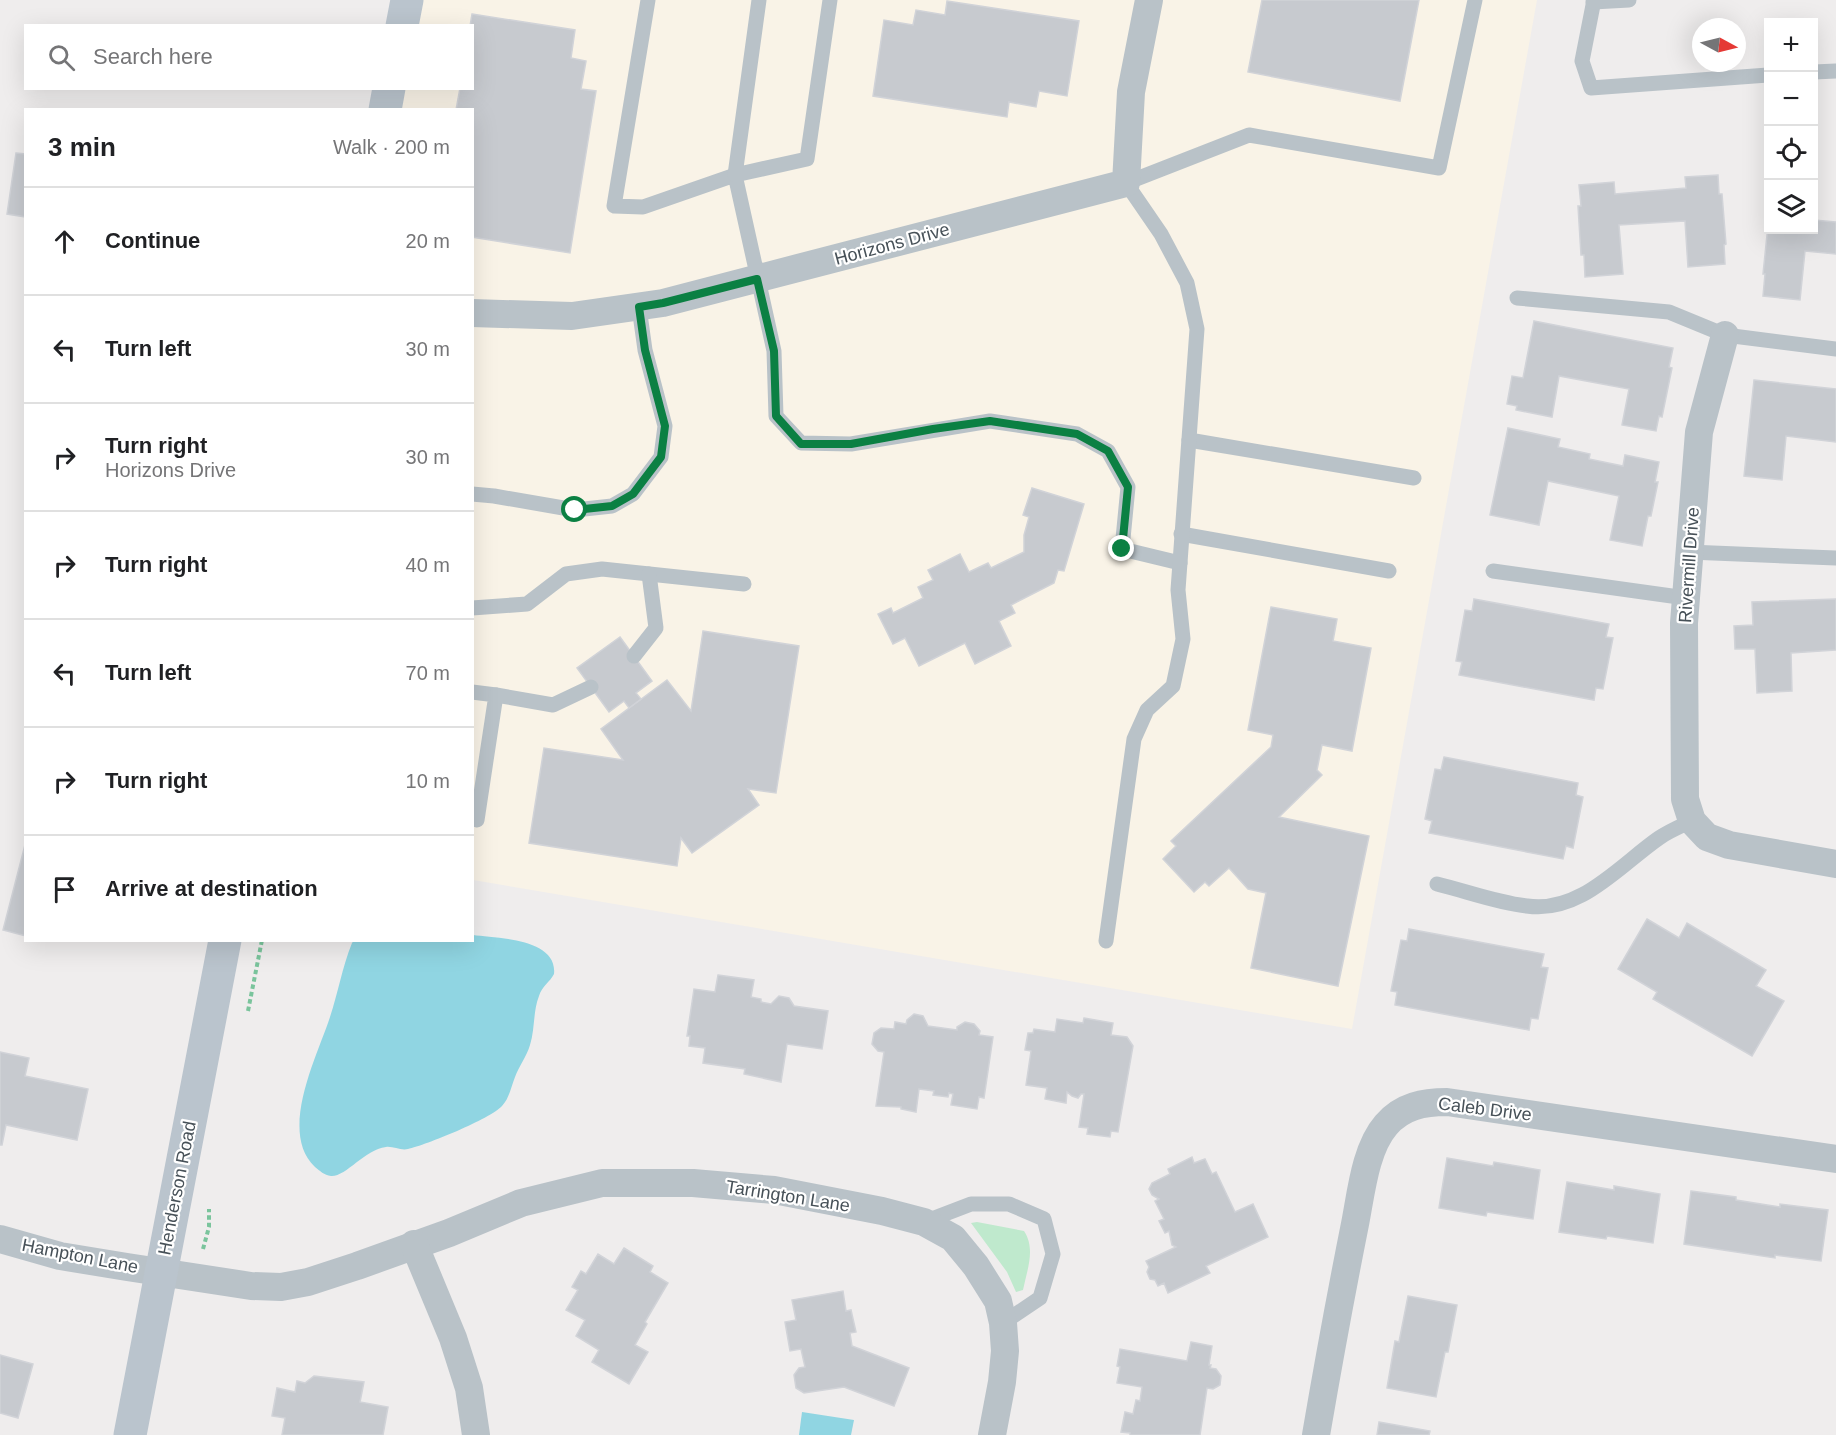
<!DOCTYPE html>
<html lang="en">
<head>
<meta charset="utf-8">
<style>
  body { margin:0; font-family:Arial,sans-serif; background:#f2f2f2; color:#202124 }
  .controls { position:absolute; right:18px; top:18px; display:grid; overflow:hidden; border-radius:0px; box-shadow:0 6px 24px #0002 }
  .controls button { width:54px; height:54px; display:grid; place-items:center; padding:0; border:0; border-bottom:2px solid #e0e0e0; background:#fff; color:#202124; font:30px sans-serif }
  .compass { position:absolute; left:1692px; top:18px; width:54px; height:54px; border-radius:50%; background:#fff; box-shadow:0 6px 24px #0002; rotate:97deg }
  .stop { position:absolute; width:18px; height:18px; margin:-14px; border:4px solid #0b8043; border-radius:50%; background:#fff }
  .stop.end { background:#0b8043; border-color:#fff; box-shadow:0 2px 6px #0008 }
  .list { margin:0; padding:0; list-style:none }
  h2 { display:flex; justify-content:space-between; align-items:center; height:78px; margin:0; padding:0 24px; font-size:26px }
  h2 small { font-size:20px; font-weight:400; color:#757577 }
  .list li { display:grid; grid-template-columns:39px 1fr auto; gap:18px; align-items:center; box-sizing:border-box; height:108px; padding:0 24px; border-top:2px solid #e0e0e0 }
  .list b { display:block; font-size:22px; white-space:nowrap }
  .list p { margin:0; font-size:20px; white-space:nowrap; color:#757577 }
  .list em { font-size:20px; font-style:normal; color:#757577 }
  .icon { flex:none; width:33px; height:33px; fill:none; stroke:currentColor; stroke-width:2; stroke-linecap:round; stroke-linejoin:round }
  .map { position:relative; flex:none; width:1836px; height:1435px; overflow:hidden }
  .search { position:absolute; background:#fff; box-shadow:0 6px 24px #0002; left:24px; top:24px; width:450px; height:66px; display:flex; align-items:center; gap:15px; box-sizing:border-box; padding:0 21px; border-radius:0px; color:#757577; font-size:22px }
  .panel { position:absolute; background:#fff; box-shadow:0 6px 24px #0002; left:24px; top:108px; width:450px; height:834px; border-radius:0px }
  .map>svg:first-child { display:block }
  .commercial { fill:#f9f3e7 }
  .garden { fill:#bfe9cd }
  .water { fill:#90d5e2 }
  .building { fill:#c7cacf; stroke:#d1d3d8; stroke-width:1.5 }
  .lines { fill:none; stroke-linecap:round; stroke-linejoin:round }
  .path { stroke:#7ac49c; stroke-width:4; stroke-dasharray:4.5 3; stroke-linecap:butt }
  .lane { stroke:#b9c2c8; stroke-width:15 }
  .street { stroke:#b9c2c8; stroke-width:28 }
  .secondary { stroke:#bac4cd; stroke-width:33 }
  .route { stroke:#0b8043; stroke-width:8 }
  .labels { text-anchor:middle; stroke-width:4.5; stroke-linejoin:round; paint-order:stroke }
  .street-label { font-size:18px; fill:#475158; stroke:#fff }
</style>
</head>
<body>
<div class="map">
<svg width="1836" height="1435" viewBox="0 0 1836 1435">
  <rect width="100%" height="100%" fill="#efeded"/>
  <polygon class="commercial" points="411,0 1537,0 1352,1029 473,880 472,110 390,110 394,89 472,88 472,26 406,25"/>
  <path class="garden" d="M 977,1222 L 1024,1231 C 1036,1249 1027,1270 1023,1290 L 1016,1292 L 1007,1272 L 971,1223 Z"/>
  <g class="water">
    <path d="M 473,935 C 495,938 558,938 554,974 C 550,982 542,986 539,996 C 533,1011 535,1029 530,1045 C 527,1056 519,1066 515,1077 C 511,1087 509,1099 502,1106 C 490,1119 426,1145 408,1149 C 401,1151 393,1146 386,1147 C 364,1150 346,1177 331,1176 C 324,1175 320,1171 315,1167 C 278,1132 317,1057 330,1017 C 338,993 342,968 352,943 L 354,940 L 472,940 Z"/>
    <polygon points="802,1412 854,1420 851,1435 799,1435"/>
  </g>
  <g class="building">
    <polygon points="1262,0 1419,0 1400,101 1248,72"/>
    <polygon points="947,1 1079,21 1067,96 1039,91 1036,107 1009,102 1007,117 873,96 884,20 913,25 916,10 945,15"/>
    <polygon points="472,14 575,30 571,58 586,61 581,89 596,91 570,253 472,237 472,110 456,110 460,88 472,88 472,26 470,26"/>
    <polygon points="16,153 26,154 26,217 7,214"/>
    <polygon points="1718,175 1719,194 1722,194 1726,244 1724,245 1725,264 1688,267 1685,221 1619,225 1623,274 1585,277 1584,255 1581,255 1578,206 1581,206 1579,185 1614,182 1615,194 1686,188 1685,177"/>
    <polygon points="1814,220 1836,222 1836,254 1805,251 1800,300 1763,296 1765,274 1763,274 1768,225 1768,230 1814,230"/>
    <polygon points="1534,321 1673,348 1669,367 1672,368 1662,417 1659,416 1656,431 1622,425 1629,389 1559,376 1552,417 1516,410 1517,406 1507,404 1512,376 1523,378"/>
    <polygon points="1754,380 1836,389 1836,442 1786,436 1782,480 1744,476"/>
    <polygon points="1508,428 1560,439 1558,447 1590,454 1589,459 1623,466 1625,455 1659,462 1655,482 1658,482 1651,516 1648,516 1642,546 1610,540 1619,496 1548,481 1539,525 1490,515"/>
    <polygon points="1032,488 1084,504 1064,571 1058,570 1054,583 1011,605 1015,613 999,621 1011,646 975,664 965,643 919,666 905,638 893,644 878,614 891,608 893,613 923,598 918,587 933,580 928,570 960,554 969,572 988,563 991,568 1024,552 1024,535 1029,517 1023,515"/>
    <polygon points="1474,599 1609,624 1606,637 1613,638 1603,689 1596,688 1594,700 1459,675 1462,662 1456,661 1465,610 1472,611"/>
    <polygon points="1836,599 1836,650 1791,653 1792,691 1757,693 1755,649 1735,649 1734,626 1753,625 1752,602"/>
    <polygon points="1271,607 1337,619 1333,641 1371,648 1352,751 1322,745 1317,770 1322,775 1279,817 1369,836 1338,986 1251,968 1266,893 1248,889 1229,868 1209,886 1205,882 1194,892 1163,859 1176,846 1171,841 1271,747 1273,735 1248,730"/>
    <polygon points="703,631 799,646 776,793 748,789 759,805 692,853 681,838 677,866 529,843 544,748 623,760 601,729 667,680 691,711"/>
    <polygon points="620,637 652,681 636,693 641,699 629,708 624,701 609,712 577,668"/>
    <polygon points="1444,757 1578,783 1576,795 1583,797 1573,848 1566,846 1563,859 1429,833 1432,821 1425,819 1435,769 1441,770"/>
    <polygon points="26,841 26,936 3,930"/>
    <polygon points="1647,919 1679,938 1687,923 1766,970 1756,986 1784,1001 1752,1056 1653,999 1657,992 1618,969"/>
    <polygon points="1409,929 1544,954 1541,967 1548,968 1538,1019 1531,1018 1529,1030 1395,1005 1397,992 1391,991 1401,940 1407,941"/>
    <polygon points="718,975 754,980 751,997 761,999 761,1002 771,1004 779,996 789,998 794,1006 828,1011 822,1049 787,1044 781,1082 744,1074 745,1069 703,1063 705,1048 689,1046 690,1036 687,1036 694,989 715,992"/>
    <polygon points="914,1014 923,1016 928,1026 957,1030 957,1027 965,1022 974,1024 980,1031 979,1035 993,1037 984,1098 979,1097 977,1109 951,1105 953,1094 949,1093 948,1097 933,1095 934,1091 919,1089 916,1112 901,1109 901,1107 876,1106 884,1052 878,1051 872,1044 874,1033 881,1028 894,1029 895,1022 906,1024 907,1020"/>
    <polygon points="1084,1018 1113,1023 1111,1035 1127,1037 1133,1046 1118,1132 1111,1131 1110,1137 1087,1134 1088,1128 1079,1127 1084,1094 1081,1094 1078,1098 1072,1096 1067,1092 1066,1103 1045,1099 1047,1088 1026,1085 1031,1051 1025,1050 1028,1033 1033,1033 1034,1029 1055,1032 1057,1019 1083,1023"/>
    <polygon points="0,1052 29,1058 25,1076 88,1089 77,1140 6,1125 2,1145 0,1145"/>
    <polygon points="1192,1157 1194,1163 1205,1159 1212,1174 1216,1172 1235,1212 1253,1204 1268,1237 1206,1266 1210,1273 1168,1293 1164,1283 1158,1286 1155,1280 1150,1279 1147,1272 1149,1267 1146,1261 1176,1247 1172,1245 1169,1231 1165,1233 1159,1221 1164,1219 1155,1201 1159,1199 1152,1195 1149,1189 1152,1183 1170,1174 1168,1169"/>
    <polygon points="1447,1158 1493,1166 1494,1162 1540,1170 1533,1219 1487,1212 1486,1216 1439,1208"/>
    <polygon points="1567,1182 1614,1190 1614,1186 1660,1194 1653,1243 1607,1236 1606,1239 1559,1232"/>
    <polygon points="1691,1191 1736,1197 1736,1200 1780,1207 1780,1204 1828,1210 1821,1261 1775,1255 1775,1258 1684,1244"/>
    <polygon points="624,1248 653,1266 650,1272 668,1283 645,1322 647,1324 635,1345 648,1352 629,1384 592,1362 599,1350 576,1336 585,1320 566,1310 578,1290 572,1287 581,1271 586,1274 598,1254 614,1264"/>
    <polygon points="843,1291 846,1311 851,1310 856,1332 850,1333 852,1346 909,1368 894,1406 844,1387 804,1393 796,1388 794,1375 799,1368 805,1367 801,1349 790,1351 785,1322 796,1320 792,1300"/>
    <polygon points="1408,1296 1457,1305 1448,1352 1445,1352 1436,1397 1387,1388 1395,1341 1399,1342"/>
    <polygon points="1191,1342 1212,1346 1209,1365 1211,1365 1210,1368 1216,1369 1221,1376 1220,1385 1213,1389 1207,1388 1200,1435 1130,1435 1130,1433 1121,1432 1125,1412 1133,1414 1136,1400 1140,1401 1142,1387 1117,1383 1120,1367 1117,1366 1120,1349 1187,1361"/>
    <polygon points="0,1355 33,1364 18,1418 0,1413"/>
    <polygon points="314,1376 364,1382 360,1402 388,1407 383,1435 282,1435 285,1418 272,1416 277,1388 295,1392 297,1381 305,1383"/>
    <polygon points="1379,1422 1430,1431 1429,1435 1377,1435"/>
  </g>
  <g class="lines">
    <g class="path">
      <polyline points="248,1011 262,940"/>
      <polyline points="203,1249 209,1227 209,1209"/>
    </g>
    <g class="lane">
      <polyline points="648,0 614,206 643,207 735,175 774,351 776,416 801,443 851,444 990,421 1077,434 1108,451 1128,487 1122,549 1180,563"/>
      <polyline points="759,0 735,175 807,159 830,0"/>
      <polyline points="1594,0 1582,61 1591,88 1768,75"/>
      <polyline points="1593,2 1629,0"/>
      <polyline points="1814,72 1836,71"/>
      <polyline points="1517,298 1669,312 1725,335 1836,349"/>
      <polyline points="1189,440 1414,478"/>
      <polyline points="472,494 494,496 575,510 612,506 633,494 661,457 665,426 645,350 639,307"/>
      <polyline points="1181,534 1389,571"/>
      <polyline points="1689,552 1836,558"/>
      <polyline points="1493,571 1686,598"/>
      <polyline points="472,608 527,604 566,574 602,569 744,584"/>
      <polyline points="634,656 656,628 649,574"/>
      <polyline points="472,692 496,695 477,820 472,819"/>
      <polyline points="496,695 553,705 591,687"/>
      <path d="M 1437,884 C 1466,891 1498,903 1527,906 C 1580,914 1620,865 1659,838 C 1669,831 1681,826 1692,821"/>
      <polyline points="1106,941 1134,739 1147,710 1173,686 1183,639 1178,590 1197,329 1187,283 1161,234 1126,183 1249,135 1439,168 1475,0"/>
      <polyline points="924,1222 971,1204 1009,1204 1044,1219 1053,1254 1040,1298 1003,1323"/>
    </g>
    <g class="street">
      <polyline points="472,313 572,316 663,303 1126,183 1131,92 1149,0"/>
      <polyline points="1725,335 1699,432 1684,623 1685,799 1692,821 1707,837 1729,845 1836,864"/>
      <polyline points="0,1239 60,1256 127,1267 251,1286 281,1287 308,1282 357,1266 449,1233 521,1203 602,1183 693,1183 774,1190 882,1211 924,1222 953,1238 976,1266 998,1301 1003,1323 1005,1351 1002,1382 992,1435"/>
      <polyline points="414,1244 453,1338 469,1388 476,1435"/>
      <path d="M 1316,1435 C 1328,1365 1341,1294 1355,1224 C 1361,1194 1365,1149 1386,1125 C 1402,1106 1424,1102 1447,1102 L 1836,1159"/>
    </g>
    <g class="secondary">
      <polyline points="402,26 407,0"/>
      <polyline points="385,110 389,88"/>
      <polyline points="130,1435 225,940"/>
    </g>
  </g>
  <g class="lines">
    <polyline class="route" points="575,510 612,506 633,494 661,457 665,426 645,350 639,307 663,303 757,279 774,351 776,416 801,444 851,444 933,429 990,421 1077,434 1108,451 1128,487 1122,549"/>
  </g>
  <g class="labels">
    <g class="street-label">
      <text transform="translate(892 244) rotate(-15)" y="6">Horizons Drive</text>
      <text transform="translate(1689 565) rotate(-86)" y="6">Rivermill Drive</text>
      <text transform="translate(1485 1109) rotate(7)" y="6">Caleb Drive</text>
      <text transform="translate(177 1188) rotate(-79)" y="6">Henderson Road</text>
      <text transform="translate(788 1196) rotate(9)" y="6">Tarrington Lane</text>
      <text transform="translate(80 1256) rotate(11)" y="6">Hampton Lane</text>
    </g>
  </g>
</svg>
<div class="controls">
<button>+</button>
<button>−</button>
<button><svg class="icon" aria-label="locate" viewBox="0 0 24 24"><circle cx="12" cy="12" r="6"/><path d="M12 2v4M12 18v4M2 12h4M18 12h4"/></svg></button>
<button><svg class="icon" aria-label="layers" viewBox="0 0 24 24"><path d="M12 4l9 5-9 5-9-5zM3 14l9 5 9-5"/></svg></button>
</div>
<svg class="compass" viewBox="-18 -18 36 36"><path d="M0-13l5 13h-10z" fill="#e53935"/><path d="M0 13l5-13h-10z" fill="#757577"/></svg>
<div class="stop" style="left:575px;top:510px"></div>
<div class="stop end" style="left:1122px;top:549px"></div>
<div class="search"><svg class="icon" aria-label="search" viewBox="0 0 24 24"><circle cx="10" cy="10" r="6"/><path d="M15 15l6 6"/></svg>Search here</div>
<section class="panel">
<h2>3 min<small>Walk · 200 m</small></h2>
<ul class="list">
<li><svg class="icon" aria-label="ahead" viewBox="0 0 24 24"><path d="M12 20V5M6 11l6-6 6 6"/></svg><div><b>Continue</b></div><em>20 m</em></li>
<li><svg class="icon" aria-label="left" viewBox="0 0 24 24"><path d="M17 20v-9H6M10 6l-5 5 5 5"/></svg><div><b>Turn left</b></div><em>30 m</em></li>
<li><svg class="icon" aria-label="right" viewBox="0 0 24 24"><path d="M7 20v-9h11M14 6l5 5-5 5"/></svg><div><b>Turn right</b><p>Horizons Drive</p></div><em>30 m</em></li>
<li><svg class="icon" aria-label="right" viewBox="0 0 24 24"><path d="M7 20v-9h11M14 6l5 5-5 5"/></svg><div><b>Turn right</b></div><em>40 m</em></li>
<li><svg class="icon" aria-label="left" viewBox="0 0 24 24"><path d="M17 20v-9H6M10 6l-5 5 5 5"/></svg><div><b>Turn left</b></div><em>70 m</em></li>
<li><svg class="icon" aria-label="right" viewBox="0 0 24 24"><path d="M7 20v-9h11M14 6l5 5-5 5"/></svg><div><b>Turn right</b></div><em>10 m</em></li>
<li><svg class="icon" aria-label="arrive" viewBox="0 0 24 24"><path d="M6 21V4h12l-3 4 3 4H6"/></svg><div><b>Arrive at destination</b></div></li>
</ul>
</section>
</div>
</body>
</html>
